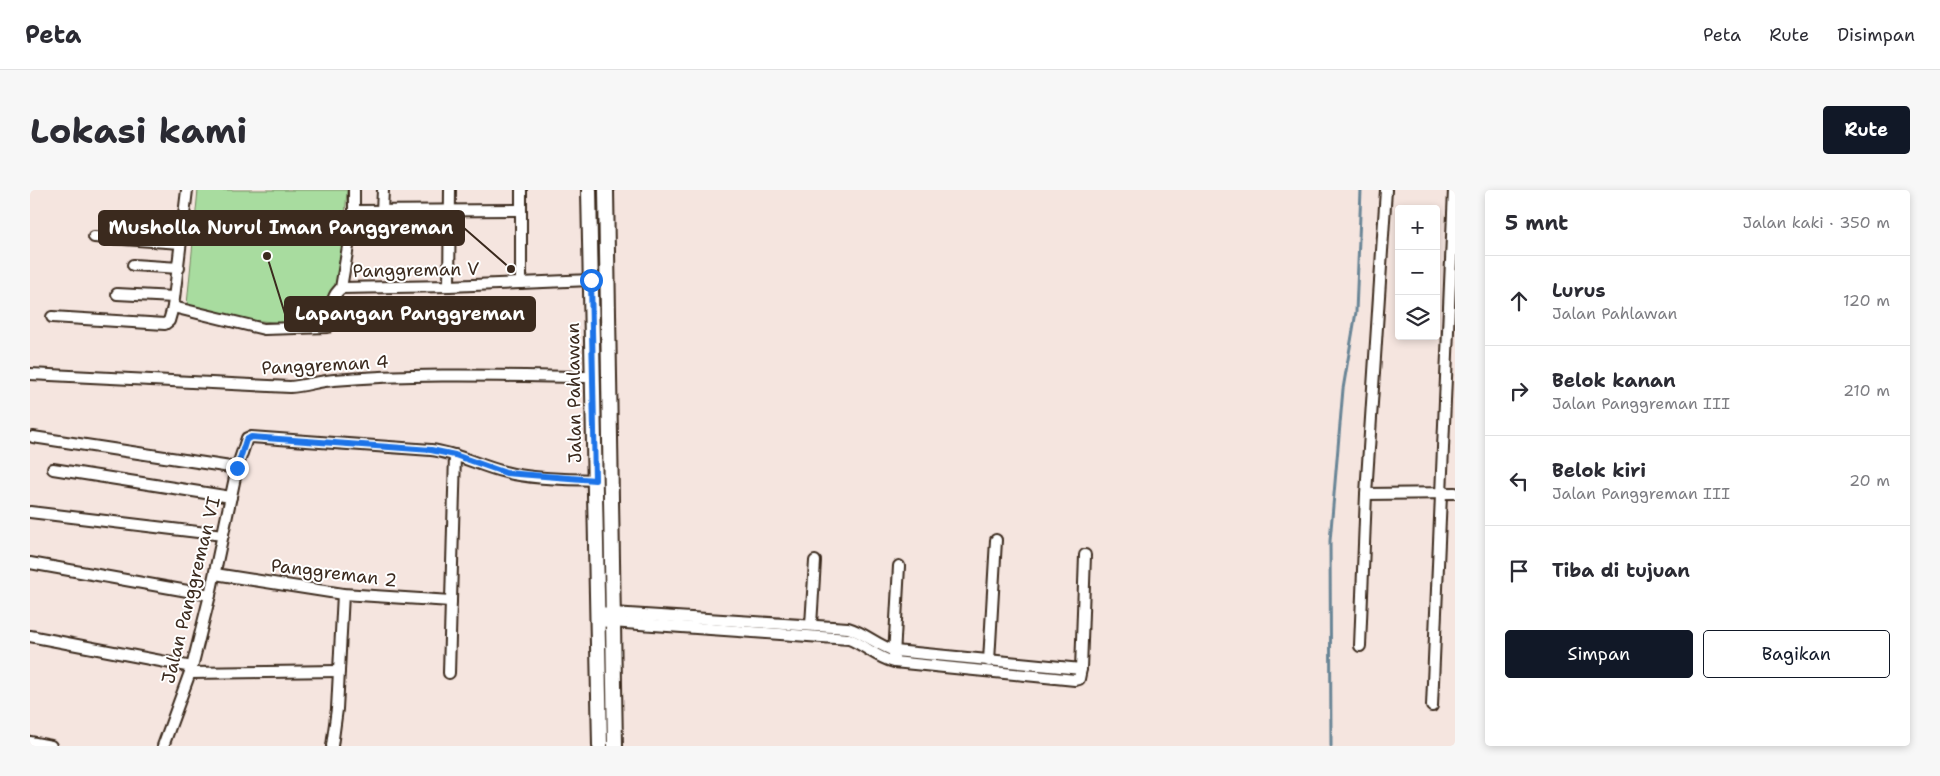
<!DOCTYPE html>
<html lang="id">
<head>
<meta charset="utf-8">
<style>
  body { margin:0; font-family:"Shantell Sans",sans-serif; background:#f7f7f7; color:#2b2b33 }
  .controls { position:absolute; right:15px; top:15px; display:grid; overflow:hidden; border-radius:5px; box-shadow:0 2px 8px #0003 }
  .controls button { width:45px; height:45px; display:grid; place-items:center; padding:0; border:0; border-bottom:1px solid #e1e1e2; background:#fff; color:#2b2b33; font:25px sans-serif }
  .stop { position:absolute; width:15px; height:15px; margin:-11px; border:4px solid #1a73e8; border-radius:50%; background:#fff }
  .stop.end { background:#1a73e8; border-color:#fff; box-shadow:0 1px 5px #0008 }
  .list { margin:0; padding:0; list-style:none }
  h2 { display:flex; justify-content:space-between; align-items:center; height:65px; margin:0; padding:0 20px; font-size:21px }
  h2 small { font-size:16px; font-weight:400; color:#7c7c81 }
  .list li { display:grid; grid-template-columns:32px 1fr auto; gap:15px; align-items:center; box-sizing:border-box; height:90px; padding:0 20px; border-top:1px solid #e1e1e2 }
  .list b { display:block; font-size:19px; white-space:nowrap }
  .list p { margin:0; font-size:16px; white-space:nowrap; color:#7c7c81 }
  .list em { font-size:16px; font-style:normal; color:#7c7c81 }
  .actions { display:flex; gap:10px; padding:15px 20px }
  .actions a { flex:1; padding:11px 0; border:1px solid #111827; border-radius:5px; text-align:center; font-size:18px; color:#111827 }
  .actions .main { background:#111827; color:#fff }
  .icon { flex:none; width:28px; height:28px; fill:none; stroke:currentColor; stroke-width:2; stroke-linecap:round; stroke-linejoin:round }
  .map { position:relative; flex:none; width:1425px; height:556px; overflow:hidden; border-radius:5px }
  header { display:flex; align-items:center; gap:30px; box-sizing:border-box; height:70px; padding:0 25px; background:#fff; border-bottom:1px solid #e1e1e2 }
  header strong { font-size:24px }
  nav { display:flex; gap:28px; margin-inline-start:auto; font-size:18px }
  .intro { display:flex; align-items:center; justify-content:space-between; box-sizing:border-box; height:120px; padding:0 30px }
  h1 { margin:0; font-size:35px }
  .button { padding:12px 22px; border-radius:5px; background:#111827; color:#fff; font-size:18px; font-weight:700 }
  main { display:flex; gap:30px; padding:0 30px }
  aside { flex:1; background:#fff; border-radius:5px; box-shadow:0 2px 8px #0003 }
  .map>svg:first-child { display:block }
  .green { fill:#a8dc9f; stroke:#72835e }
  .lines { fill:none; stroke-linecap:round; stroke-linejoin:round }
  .stream { stroke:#698596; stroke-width:3 }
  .street-casing { stroke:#3b2a1e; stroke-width:14 }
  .secondary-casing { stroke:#3b2a1e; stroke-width:18 }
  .street { stroke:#fff; stroke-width:10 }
  .secondary { stroke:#fff; stroke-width:14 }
  .route { stroke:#1a73e8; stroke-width:6 }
  .labels { text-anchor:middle; stroke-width:4; stroke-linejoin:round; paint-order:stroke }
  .street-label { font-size:18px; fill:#3b2a1e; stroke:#fff }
  .leader { fill:none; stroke:#3b2a1e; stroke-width:2 }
  .callout-dot { fill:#3b2a1e; stroke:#fff; stroke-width:2 }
  .callout { fill:#3b2a1e; stroke:#3b2a1e; stroke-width:2 }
  .callout-label { font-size:19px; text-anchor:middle; font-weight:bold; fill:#fff }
</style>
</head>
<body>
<header>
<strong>Peta</strong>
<nav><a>Peta</a><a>Rute</a><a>Disimpan</a></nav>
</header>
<div class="intro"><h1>Lokasi kami</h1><a class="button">Rute</a></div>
<main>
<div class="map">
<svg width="1425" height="556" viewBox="0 0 1425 556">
  <rect width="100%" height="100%" fill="#f5e5df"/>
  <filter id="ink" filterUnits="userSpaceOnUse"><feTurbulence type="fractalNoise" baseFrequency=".02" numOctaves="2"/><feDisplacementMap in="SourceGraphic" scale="10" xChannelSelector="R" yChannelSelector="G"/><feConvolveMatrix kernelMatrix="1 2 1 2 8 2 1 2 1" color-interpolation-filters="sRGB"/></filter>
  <g filter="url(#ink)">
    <polygon class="green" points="168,0 317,0 307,137 156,125"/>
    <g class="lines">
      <polyline class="stream" points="1301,556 1300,351 1313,199 1326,122 1331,0"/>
      <g class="street-casing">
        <g id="street">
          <polyline points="324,21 491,20"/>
          <polyline points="352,21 353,0"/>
          <polyline points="64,47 151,53"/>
          <polyline points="103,75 149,78"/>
          <polyline points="491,93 491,0"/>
          <polyline points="419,96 420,0"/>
          <polyline points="311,98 419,96 561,90"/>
          <polyline points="87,104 144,107"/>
          <path d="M 143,117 L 234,139 L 298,137 C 308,124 295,112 311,98 L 324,21 L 324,0"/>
          <polyline points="22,127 135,134 139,131 143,117 157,0"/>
          <path d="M 0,184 L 260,197 C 275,196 289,191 304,190 C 390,183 477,186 563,187"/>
          <polyline points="3,247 207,278"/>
          <polyline points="23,279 201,307"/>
          <polyline points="1336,304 1425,303"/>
          <polyline points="0,322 193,345"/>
          <polyline points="0,373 180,405"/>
          <polyline points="185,384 313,404 421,411"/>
          <path d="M 567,422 L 818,438 C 835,443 848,456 865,461 L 1051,479"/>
          <path d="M 567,431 L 819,449 C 835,455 847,468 864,472 L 1045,490 L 1049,489 L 1051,479 L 1055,365"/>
          <polyline points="781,435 785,371"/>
          <polyline points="0,446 162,477"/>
          <polyline points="1330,456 1336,304 1356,0"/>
          <polyline points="864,466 869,376"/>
          <polyline points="959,471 966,350"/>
          <polyline points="160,483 309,481"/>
          <polyline points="419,483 425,265"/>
          <polyline points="1402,516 1424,0"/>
          <polyline points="0,552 21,556"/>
          <path d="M 133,556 L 162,477 L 180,405 L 207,278 L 217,248 L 221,247 L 401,260 C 427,263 450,276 475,282 C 500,289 538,289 565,290"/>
          <polyline points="302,556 307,519 313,404"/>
        </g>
      </g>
      <g class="secondary-casing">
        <g id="secondary">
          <polyline points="559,0 570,556"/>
          <polyline points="576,0 585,556"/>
        </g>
      </g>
      <use href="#street" class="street"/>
      <use href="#secondary" class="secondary"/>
    </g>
  </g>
  <g class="lines" filter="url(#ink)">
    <polyline class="route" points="207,278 216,250 221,247 401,260 425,265 476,283 565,290 561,90"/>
  </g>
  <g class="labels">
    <g class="street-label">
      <text transform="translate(386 80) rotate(-1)" y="6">Panggreman V</text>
      <text transform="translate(295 175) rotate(-3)" y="6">Panggreman 4</text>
      <text transform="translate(544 203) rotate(-91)" y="6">Jalan Pahlawan</text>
      <text transform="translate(304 383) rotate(7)" y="6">Panggreman 2</text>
      <text transform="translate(161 400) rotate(-76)" y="6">Jalan Panggreman VI</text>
    </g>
  </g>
  <path class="leader" d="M481 79L434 38M237 66L255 124"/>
  <g class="callout-dot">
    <circle cx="481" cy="79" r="5"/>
    <circle cx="237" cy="66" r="5"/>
  </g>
  <g class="callout">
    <rect x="69" y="21" width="365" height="34" rx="5"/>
    <rect x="255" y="107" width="250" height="34" rx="5"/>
  </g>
  <g class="callout-label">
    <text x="251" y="44">Musholla Nurul Iman Panggreman</text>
    <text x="380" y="130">Lapangan Panggreman</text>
  </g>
</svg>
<div class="controls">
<button>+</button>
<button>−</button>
<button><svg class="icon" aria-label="layers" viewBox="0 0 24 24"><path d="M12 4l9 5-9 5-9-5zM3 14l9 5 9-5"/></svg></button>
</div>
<div class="stop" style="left:561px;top:90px"></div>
<div class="stop end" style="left:207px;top:278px"></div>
</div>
<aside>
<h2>5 mnt<small>Jalan kaki · 350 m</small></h2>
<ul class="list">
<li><svg class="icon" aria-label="ahead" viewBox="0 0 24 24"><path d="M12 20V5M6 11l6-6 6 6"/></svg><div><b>Lurus</b><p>Jalan Pahlawan</p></div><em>120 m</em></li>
<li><svg class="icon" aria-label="right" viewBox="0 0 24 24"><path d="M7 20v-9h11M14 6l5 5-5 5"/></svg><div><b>Belok kanan</b><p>Jalan Panggreman III</p></div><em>210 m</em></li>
<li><svg class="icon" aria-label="left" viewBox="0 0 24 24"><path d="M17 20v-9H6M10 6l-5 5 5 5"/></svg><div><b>Belok kiri</b><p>Jalan Panggreman III</p></div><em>20 m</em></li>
<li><svg class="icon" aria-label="arrive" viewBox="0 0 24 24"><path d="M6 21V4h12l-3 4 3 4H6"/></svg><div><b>Tiba di tujuan</b></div></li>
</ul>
<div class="actions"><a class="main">Simpan</a><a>Bagikan</a></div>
</aside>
</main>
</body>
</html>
